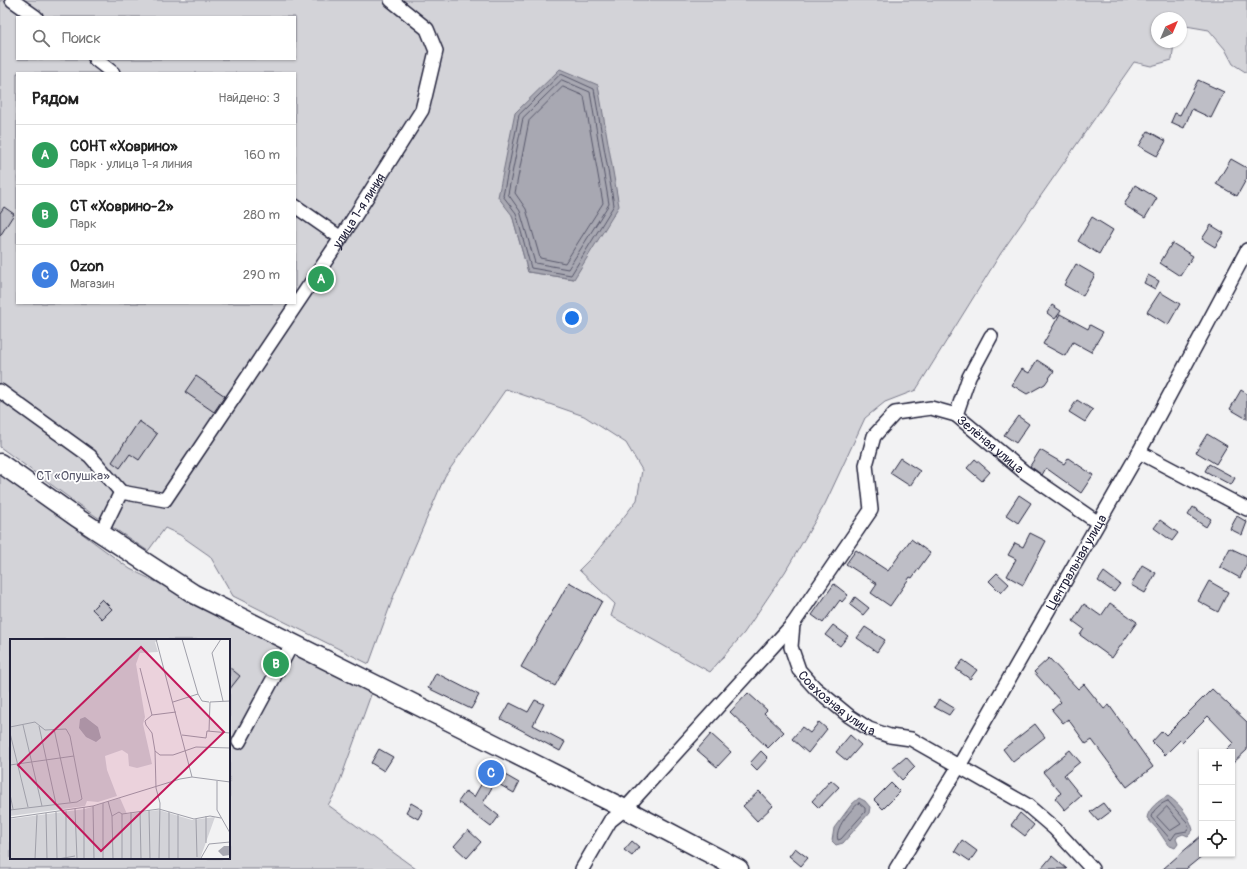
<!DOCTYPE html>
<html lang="ru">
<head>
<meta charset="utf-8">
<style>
  body { margin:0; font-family:Pangolin,sans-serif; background:#f6f6f6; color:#222 }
  .controls { position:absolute; right:12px; bottom:12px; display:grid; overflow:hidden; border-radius:0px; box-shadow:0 1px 3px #0004 }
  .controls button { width:36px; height:36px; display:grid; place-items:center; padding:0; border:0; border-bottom:1px solid #e0e0e0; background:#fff; color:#222; font:20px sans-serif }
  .compass { position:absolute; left:1151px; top:12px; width:36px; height:36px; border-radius:50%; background:#fff; box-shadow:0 1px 3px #0004; rotate:44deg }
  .you { position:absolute; left:572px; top:318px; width:14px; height:14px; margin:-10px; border:3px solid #fff; border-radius:50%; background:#1a73e8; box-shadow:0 0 0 6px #1a73e833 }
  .badge { display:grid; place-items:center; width:26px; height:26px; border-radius:50%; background:#d1495b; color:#fff; font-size:13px; font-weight:700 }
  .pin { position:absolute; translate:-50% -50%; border:2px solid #fff; box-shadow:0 1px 4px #0006 }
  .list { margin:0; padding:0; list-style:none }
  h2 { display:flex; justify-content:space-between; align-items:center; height:52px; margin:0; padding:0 16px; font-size:17px }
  h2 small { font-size:13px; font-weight:400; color:#767676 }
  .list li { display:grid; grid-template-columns:26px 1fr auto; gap:12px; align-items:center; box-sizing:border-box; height:60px; padding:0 16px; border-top:1px solid #e0e0e0 }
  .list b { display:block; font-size:15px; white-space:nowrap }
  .list p { margin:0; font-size:13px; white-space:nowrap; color:#767676 }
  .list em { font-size:13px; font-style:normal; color:#767676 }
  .icon { flex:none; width:22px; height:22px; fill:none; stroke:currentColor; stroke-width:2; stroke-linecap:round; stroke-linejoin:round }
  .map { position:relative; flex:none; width:1247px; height:869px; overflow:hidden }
  .search { position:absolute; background:#fff; box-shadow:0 1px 3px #0004; left:16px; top:16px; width:280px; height:44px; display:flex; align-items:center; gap:10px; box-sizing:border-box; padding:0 14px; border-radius:0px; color:#767676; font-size:15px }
  .panel { position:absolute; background:#fff; box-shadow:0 1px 3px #0004; left:16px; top:72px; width:280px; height:232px; border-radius:0px }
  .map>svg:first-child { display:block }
  .green { fill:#d3d3d8; stroke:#7a7a8a; fill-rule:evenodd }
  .water { fill:#a8a8b2; stroke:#727282 }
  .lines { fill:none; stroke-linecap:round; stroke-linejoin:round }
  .shore { stroke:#58586b; stroke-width:1 }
  .building { fill:#bebec6; stroke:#22223b }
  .street-casing { stroke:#22223b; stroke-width:16 }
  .secondary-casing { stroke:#22223b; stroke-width:21 }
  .street { stroke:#fff; stroke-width:13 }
  .secondary { stroke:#fff; stroke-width:18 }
  .labels { text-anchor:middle; stroke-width:3.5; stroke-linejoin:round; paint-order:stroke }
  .street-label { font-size:13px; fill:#22223b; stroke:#fff }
  .park-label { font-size:13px; fill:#57576a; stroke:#fff }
  .inset-road { fill:none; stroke:#9f9fa9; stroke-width:1 }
  .view { fill:#c2185b; fill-opacity:0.15; stroke:#c2185b; stroke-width:2 }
  .inset-edge { fill:none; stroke:#22223b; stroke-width:2 }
</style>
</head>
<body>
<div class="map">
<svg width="1247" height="869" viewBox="0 0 1247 869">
  <rect width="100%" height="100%" fill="#f2f2f3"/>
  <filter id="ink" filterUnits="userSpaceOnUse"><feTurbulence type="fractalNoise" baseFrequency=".025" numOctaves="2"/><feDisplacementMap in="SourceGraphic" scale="8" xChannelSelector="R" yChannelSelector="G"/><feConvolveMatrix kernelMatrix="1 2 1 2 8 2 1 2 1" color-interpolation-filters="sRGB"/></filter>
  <g filter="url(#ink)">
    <g class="green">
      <path d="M 0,0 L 1247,0 L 1247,73 L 1233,64 L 1225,49 L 1209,30 L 1186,26 L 1181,32 L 1181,18 L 1157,18 L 1157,42 L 1174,42 L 1172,60 L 1151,66 L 1134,62 L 1001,253 L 916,390 L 885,402 L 865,418 L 825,504 L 785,572 L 744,633 L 710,672 L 611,616 L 615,604 L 579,570 L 594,555 L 637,500 L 642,470 L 626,443 L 584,416 L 506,389 L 445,476 L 394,595 L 369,664 L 233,596 L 210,556 L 180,535 L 165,528 L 148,551 L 79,505 L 0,447 ZM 17,17 L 295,17 L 295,59 L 17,59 ZM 17,73 L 295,73 L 295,303 L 17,303 ZM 512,215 L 574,279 L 528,272 Z"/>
      <path d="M 0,473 L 130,569 L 373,689 L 336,792 L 328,805 L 416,869 L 0,869 ZM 11,640 L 229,640 L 229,858 L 11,858 Z"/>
    </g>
    <g class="water">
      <polygon points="560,69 598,85 619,206 574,279 528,272 512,215 498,197 515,113"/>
      <path d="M 1168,796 C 1179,803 1190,817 1193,830 L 1188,836 L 1183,834 L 1178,836 L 1176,839 L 1178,844 L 1175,848 L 1168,845 L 1158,830 L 1147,818 C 1148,809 1159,800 1168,796 Z"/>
      <polygon points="859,798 865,801 870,807 869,813 843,843 836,845 832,841 834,828 852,804"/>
    </g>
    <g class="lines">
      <g class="shore">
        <polygon points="561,74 594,89 614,205 571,275 531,268 516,213 503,196 519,115"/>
        <polygon points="562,80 590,92 609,204 568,269 535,263 520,211 508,194 523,118"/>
        <polygon points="563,87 584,96 603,203 565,263 540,258 526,209 515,193 529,121"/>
        <path d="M 1168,801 L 1187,822 L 1189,828 L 1187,831 L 1176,833 L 1171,840 L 1151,817 C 1152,811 1162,802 1168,801 Z"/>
        <path d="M 859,803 L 865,808 L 865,812 L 841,839 L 838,840 C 834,829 850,810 859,803 Z"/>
        <polygon points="1167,807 1181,824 1170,831 1157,817"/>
      </g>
    </g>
    <g class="building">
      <polygon points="1198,80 1224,92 1211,118 1192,109 1184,128 1171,122 1175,113 1180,115"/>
      <polygon points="1148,131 1166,141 1157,156 1139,146"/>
      <polygon points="1231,159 1247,168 1247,178 1237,196 1216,184"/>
      <polygon points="1135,185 1157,198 1145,218 1124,205"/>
      <polygon points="4,207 14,214 0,236 0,213"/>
      <polygon points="1092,217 1113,230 1099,254 1078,241"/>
      <polygon points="1211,225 1224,233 1215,247 1202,239"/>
      <polygon points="1172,243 1193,256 1180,276 1160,263"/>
      <polygon points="1076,264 1095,275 1083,296 1064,285"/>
      <polygon points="1148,275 1159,281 1155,289 1144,283"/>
      <polygon points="1160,292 1180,304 1168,325 1147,312"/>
      <polygon points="1052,305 1061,311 1055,319 1047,313"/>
      <polygon points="1060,314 1088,329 1090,325 1103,332 1091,352 1073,342 1065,356 1043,344"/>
      <polygon points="1037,360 1054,371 1045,384 1027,394 1012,385 1022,369 1029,373"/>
      <polygon points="196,376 225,396 214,412 185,392"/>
      <polygon points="1241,390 1247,394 1247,419 1230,409"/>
      <polygon points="1077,400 1093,410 1085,422 1069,412"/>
      <polygon points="1018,416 1029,424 1016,443 1004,435"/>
      <polygon points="139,421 157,434 139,460 130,454 120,468 112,462"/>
      <polygon points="1207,434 1227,446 1216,464 1196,452"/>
      <polygon points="1040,450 1064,464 1068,458 1093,475 1081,493 1046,468 1042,475 1030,466"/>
      <polygon points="900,458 920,471 910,486 890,473"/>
      <polygon points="975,459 990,472 982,481 967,468"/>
      <polygon points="1209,464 1235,478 1231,485 1205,471"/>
      <polygon points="1019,495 1031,503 1018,523 1006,515"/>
      <polygon points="1193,507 1211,519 1206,527 1188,515"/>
      <polygon points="1237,516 1247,522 1242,535 1230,529"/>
      <polygon points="1160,520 1178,533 1172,541 1154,528"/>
      <polygon points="1030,533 1046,541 1023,585 1007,576 1016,559 1008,555 1015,543 1023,547"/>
      <polygon points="911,539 930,553 912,578 910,577 890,606 871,593 877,584 846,564 856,550 888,571"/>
      <polygon points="1230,548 1247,556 1247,563 1240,578 1220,567"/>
      <polygon points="1142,565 1156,573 1145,593 1131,585"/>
      <polygon points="1104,572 1120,584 1114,592 1098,581"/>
      <polygon points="997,573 1009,584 1001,593 989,581"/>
      <polygon points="1209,581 1228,592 1218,612 1198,601"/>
      <polygon points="569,582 602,601 555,686 521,667"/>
      <polygon points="834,584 848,595 842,602 840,600 823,623 812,615"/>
      <polygon points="855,597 869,608 863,615 850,605"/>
      <polygon points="102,599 112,609 102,619 92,609"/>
      <polygon points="1110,603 1137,622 1112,658 1080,635 1084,629 1073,621 1084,604 1101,616"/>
      <polygon points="833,625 848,636 840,646 825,635"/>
      <polygon points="865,627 885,640 877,652 857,638"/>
      <polygon points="1049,658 1078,689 1084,684 1104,709 1109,705 1153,767 1127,787 1092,740 1086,744 1068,719 1063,723 1052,710 1061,702 1034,672"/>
      <polygon points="963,660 977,670 970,679 956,669"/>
      <polygon points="229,667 240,676 229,690"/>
      <polygon points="436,673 479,695 471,709 428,688"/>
      <polygon points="1212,689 1247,722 1247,750 1232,764 1232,752 1225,752 1234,743 1208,716 1182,742 1180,740 1165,755 1152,742 1162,731 1166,735"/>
      <polygon points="748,693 767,710 764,713 784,732 768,748 730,712"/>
      <polygon points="939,699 954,708 949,715 934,707"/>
      <polygon points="535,700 544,704 533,725 565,742 560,751 501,719 510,703 528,712"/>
      <polygon points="819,722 827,729 808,753 792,739 802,727 810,733"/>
      <polygon points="1035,724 1045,737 1013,762 1003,749"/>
      <polygon points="711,734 731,752 717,767 697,750"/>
      <polygon points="850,735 861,745 847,761 836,752"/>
      <polygon points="379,749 393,757 384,771 371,763"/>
      <polygon points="1070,750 1080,762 1064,775 1081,796 1065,810 1055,798 1061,793 1043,772"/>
      <polygon points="761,751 768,758 757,770 750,763"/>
      <polygon points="906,757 915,767 902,780 892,769"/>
      <polygon points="491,767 519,783 514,793 495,782 483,803 499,816 491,827 458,802 466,791 474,797"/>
      <polygon points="831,780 839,787 819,808 812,801"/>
      <polygon points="891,783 900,792 883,809 874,800"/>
      <polygon points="759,791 773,806 757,821 743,806"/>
      <polygon points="411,803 423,810 418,819 406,812"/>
      <polygon points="1103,803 1110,812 1098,821 1090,812"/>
      <polygon points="1020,813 1034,825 1025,836 1011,825"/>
      <polygon points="468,830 481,842 467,858 454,846"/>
      <polygon points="1202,835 1202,856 1186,869 1163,869"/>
      <polygon points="962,840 977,851 970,861 955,851"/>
      <polygon points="632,841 639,847 632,856 624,850"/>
      <polygon points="795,848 808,858 801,866 789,856"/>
      <polygon points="1052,856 1067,869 1041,869"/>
    </g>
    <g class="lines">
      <g class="street-casing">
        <g id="street">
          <polyline points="12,0 36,17"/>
          <polyline points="95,59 113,73"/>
          <polyline points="295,206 341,238"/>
          <path id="s1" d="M 991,336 L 969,377 L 956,415 L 1023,471 L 1097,522"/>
          <polyline points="0,391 90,456 121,492"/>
          <path id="s2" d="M 956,415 L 931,408 L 895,413 L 874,436 L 866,465 L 871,510 L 793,624 L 791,647 L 799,670 L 815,688 L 849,716 L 869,729 L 890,736 L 911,739 L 1027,805 L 1055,829 L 1092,869"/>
          <polyline points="1139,452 1247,509"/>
          <path id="s3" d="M 121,492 L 165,500 L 341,238 L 422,110 L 436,51 L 427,29 L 391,0"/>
          <polyline points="101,533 121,492"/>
          <polyline points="239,742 292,644"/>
          <polyline points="582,869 610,821 625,809 793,624"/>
          <path id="s4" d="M 896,869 L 959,766 L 1139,452 L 1247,250"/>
        </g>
      </g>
      <g class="secondary-casing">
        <polyline id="secondary" points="0,463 76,517 194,594 625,809 739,869"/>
      </g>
      <use href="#street" class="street"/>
      <use href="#secondary" class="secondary"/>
    </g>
  </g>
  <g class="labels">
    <g class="street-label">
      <text dy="5" stroke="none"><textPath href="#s3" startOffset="393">улица 1-я линия</textPath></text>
      <text dy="5" stroke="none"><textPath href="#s1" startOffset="132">Зелёная улица</textPath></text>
      <text dy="5" stroke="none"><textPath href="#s4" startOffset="356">Центральная улица</textPath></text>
      <text dy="5" stroke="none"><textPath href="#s2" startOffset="405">Совхозная улица</textPath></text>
    </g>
    <g class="park-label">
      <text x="73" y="480">СТ «Опушка»</text>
    </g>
  </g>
  <g transform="translate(10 639)">
    <rect width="220" height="220" fill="#f2f2f3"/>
    <path d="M 0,0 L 150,0 L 145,3 L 148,13 L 130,14 L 126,25 L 135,78 L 133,85 L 142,125 L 127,129 L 119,127 L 118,115 L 112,111 L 95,117 L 97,131 L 107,157 L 88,163 L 77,162 L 75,167 L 0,177 ZM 110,159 L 117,175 L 149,171 L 182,181 L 205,178 L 190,220 L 0,220 L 0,180 L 75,170 Z" fill="#d3d3d8"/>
    <path d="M 75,78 L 88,88 L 91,99 L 86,103 L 76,98 L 69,89 L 70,80 ZM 214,207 L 220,207 L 220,216 L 213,217 L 208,212 Z" fill="#a8a8b2"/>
    <path class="inset-road" d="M 146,0 L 182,138M 172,0 L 188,55M 211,0 L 202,14 L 213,62M 130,29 L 142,76 L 166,73M 163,63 L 188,55 L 192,62 L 199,63M 142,76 L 135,82 L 136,86 L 142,94 L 145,112 L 150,116 L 163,116 L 186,108 L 220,109M 13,86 L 32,167M 29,87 L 46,165M 0,88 L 25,83 L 35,91 L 56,90 L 60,97 L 72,160 L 67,163M 44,90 L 60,163M 199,92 L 200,63 L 220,62M 0,94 L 18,168M 172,96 L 196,99 L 197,92 L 220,94M 145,112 L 146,149 L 150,164 L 149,220M 0,126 L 64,117M 207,142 L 207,171 L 220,194M 0,155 L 3,170M 98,162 L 102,177 L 103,220M 83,167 L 84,220M 65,170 L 67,220M 0,171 L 67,163M 139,171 L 140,220M 56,172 L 56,219M 130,172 L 131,220M 46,173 L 47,220M 121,173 L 121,220M 159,173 L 159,220M 36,174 L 37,220M 112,175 L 112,220M 168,176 L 168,220M 102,177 L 109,173 L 112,175 L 149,170 L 184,180 L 200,177 L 211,179M 196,177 L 196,204M 0,179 L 83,167 L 170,140 L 182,138 L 220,143M 186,180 L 187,218M 191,219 L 199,205 L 220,203M 25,220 L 27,176M 48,220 L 65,217M 74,220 L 74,168M 93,220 L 93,164"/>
    <path class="view" d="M 131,8 L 214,93 L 91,212 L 8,126 Z"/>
    <rect width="220" height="220" class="inset-edge"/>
  </g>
</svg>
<div class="controls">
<button>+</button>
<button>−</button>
<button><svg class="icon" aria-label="locate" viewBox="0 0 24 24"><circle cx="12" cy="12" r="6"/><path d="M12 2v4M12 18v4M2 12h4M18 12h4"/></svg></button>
</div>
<svg class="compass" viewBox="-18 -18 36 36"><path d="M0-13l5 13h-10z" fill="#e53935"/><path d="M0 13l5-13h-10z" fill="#767676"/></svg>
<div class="you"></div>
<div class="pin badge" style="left:321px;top:279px;background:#2e9e5b">A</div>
<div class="pin badge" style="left:276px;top:664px;background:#2e9e5b">B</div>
<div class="pin badge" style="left:491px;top:773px;background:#3f7fe0">C</div>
<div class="search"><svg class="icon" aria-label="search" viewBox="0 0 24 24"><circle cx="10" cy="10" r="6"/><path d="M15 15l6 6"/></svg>Поиск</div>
<section class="panel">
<h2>Рядом<small>Найдено: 3</small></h2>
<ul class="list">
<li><span class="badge" style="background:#2e9e5b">A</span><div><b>СОНТ «Ховрино»</b><p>Парк · улица 1-я линия</p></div><em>160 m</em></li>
<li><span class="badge" style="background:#2e9e5b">B</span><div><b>СТ «Ховрино-2»</b><p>Парк</p></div><em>280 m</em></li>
<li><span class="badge" style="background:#3f7fe0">C</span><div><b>Ozon</b><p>Магазин</p></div><em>290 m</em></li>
</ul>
</section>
</div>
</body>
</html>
